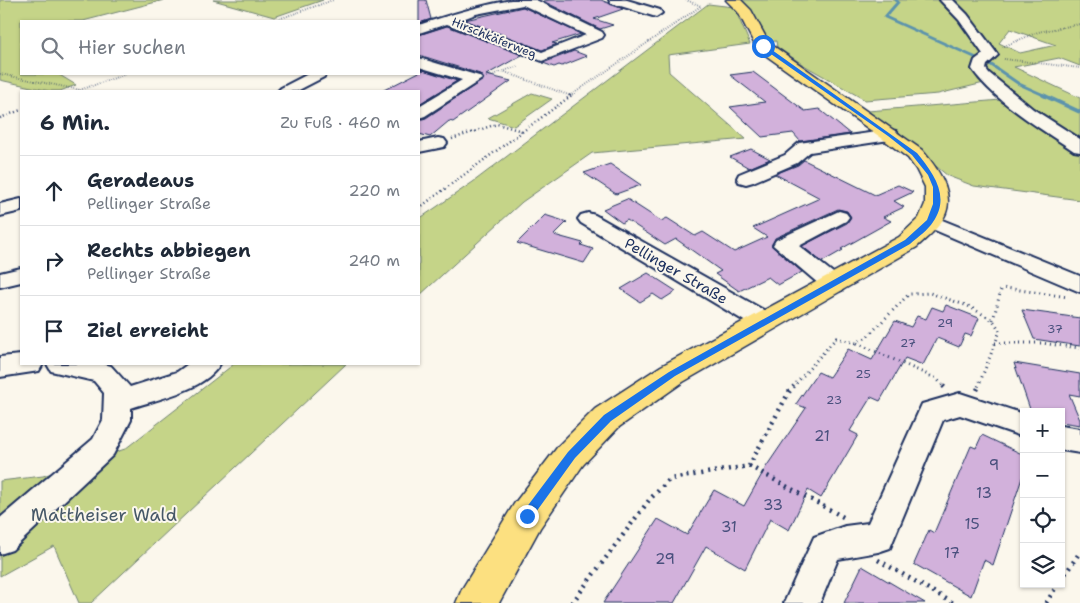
<!DOCTYPE html>
<html lang="de">
<head>
<meta charset="utf-8">
<style>
  body { margin:0; font-family:"Shantell Sans",sans-serif; background:#f2f2f3; color:#1f2937 }
  .controls { position:absolute; right:15px; bottom:15px; display:grid; overflow:hidden; border-radius:0px; box-shadow:0 1px 4px #0004 }
  .controls button { width:45px; height:45px; display:grid; place-items:center; padding:0; border:0; border-bottom:1px solid #e0e1e3; background:#fff; color:#1f2937; font:25px sans-serif }
  .stop { position:absolute; width:15px; height:15px; margin:-11px; border:4px solid #1a73e8; border-radius:50%; background:#fff }
  .stop.end { background:#1a73e8; border-color:#fff; box-shadow:0 1px 5px #0008 }
  .list { margin:0; padding:0; list-style:none }
  h2 { display:flex; justify-content:space-between; align-items:center; height:65px; margin:0; padding:0 20px; font-size:21px }
  h2 small { font-size:16px; font-weight:400; color:#747a83 }
  .list li { display:grid; grid-template-columns:32px 1fr auto; gap:15px; align-items:center; box-sizing:border-box; height:70px; padding:0 20px; border-top:1px solid #e0e1e3 }
  .list b { display:block; font-size:19px; white-space:nowrap }
  .list p { margin:0; font-size:16px; white-space:nowrap; color:#747a83 }
  .list em { font-size:16px; font-style:normal; color:#747a83 }
  .icon { flex:none; width:28px; height:28px; fill:none; stroke:currentColor; stroke-width:2; stroke-linecap:round; stroke-linejoin:round }
  .map { position:relative; flex:none; width:1080px; height:603px; overflow:hidden }
  .search { position:absolute; background:#fff; box-shadow:0 1px 4px #0004; left:20px; top:20px; width:400px; height:55px; display:flex; align-items:center; gap:12px; box-sizing:border-box; padding:0 18px; border-radius:0px; color:#747a83; font-size:19px }
  .panel { position:absolute; background:#fff; box-shadow:0 1px 4px #0004; left:20px; top:90px; width:400px; height:275px; border-radius:0px }
  .map>svg:first-child { display:block }
  .green { fill:#c5d488; stroke:#708273; fill-rule:evenodd }
  .lines { fill:none; stroke-linecap:round; stroke-linejoin:round }
  .stream-far1 { stroke:#5b93ad; stroke-width:3 }
  .stream { stroke:#5b93ad; stroke-width:4 }
  .building { fill:#d2b1db; stroke:#1b2f5e }
  .minor-casing { stroke:#1b2f5e; stroke-width:4 }
  .major-casing { stroke:#1b2f5e; stroke-width:3 }
  .path-far3 { stroke:#1b2f5e; stroke-width:2; stroke-dasharray:0.5 2; stroke-linecap:butt }
  .path-far2 { stroke:#1b2f5e; stroke-width:2.5; stroke-dasharray:1 3; stroke-linecap:butt }
  .path-far1 { stroke:#1b2f5e; stroke-width:3; stroke-dasharray:1 4; stroke-linecap:butt }
  .path { stroke:#1b2f5e; stroke-width:4.5; stroke-dasharray:2 5; stroke-linecap:butt }
  .minor { fill:#fbf7ec; fill-rule:evenodd }
  .major { fill:#fce080; fill-rule:evenodd }
  .route { fill:#1a73e8 }
  .labels { text-anchor:middle; stroke-width:4; stroke-linejoin:round; paint-order:stroke }
  .far-street-label { font-size:12px; fill:#1b2f5e; stroke:#fbf7ec }
  .number-label { font-size:12px; fill:#49507d }
  .street-label { font-size:15px; fill:#1b2f5e; stroke:#fbf7ec }
  .near-number-label { font-size:15px; fill:#49507d }
  .near-park-label { font-size:18px; fill:#465868; stroke:#fbf7ec }
</style>
</head>
<body>
<div class="map">
<svg width="1080" height="603" viewBox="0 0 1080 603">
  <rect width="100%" height="100%" fill="#fbf7ec"/>
  <filter id="ink" filterUnits="userSpaceOnUse"><feTurbulence type="fractalNoise" baseFrequency=".02" numOctaves="2"/><feDisplacementMap in="SourceGraphic" scale="10" xChannelSelector="R" yChannelSelector="G"/><feConvolveMatrix kernelMatrix="1 2 1 2 8 2 1 2 1" color-interpolation-filters="sRGB"/></filter>
  <g filter="url(#ink)">
    <g class="green">
      <polygon points="0,0 164,0 83,21 21,21 21,74 58,74 76,85 60,91 49,91 0,80"/>
      <polygon points="213,0 323,0 274,17"/>
      <path d="M 740,0 L 1080,0 L 1080,66 L 1059,58 L 1014,67 L 1080,98 L 1080,200 L 974,186 L 948,176 L 868,111 L 1001,100 L 984,83 L 938,94 L 865,100 L 802,64 L 777,47 L 776,41 L 767,42 L 747,5 ZM 1010,29 L 1056,45 L 1020,53 L 999,43 Z"/>
      <polygon points="708,4 734,7 750,44 668,55 669,72 746,139 592,153 522,202 419,296 419,219 473,182"/>
      <polygon points="532,93 552,99 514,126 488,118"/>
      <polygon points="234,364 346,364 91,603 79,603 54,546 0,576 0,481 43,476 125,449"/>
    </g>
    <g class="lines">
      <polyline class="stream-far1" points="896,0 898,2 885,17 990,64 1019,84 1046,96"/>
      <polyline class="stream" points="1043,95 1080,112"/>
    </g>
    <g class="building">
      <polygon points="419,0 426,0 431,19 419,23"/>
      <polygon points="551,0 601,0 623,9 594,19 613,25 600,29 543,1"/>
      <polygon points="523,7 581,34 552,43 557,44 542,50 465,20"/>
      <polygon points="447,26 522,55 486,75 511,81 453,122 449,121 430,137 419,134 419,120 426,118 484,79 480,74 419,55 419,35"/>
      <polygon points="574,51 587,56 562,66 559,65 554,67 543,63"/>
      <polygon points="423,70 457,81 419,104 419,91 382,91"/>
      <polygon points="753,72 805,111 819,109 850,134 800,141 793,133 762,137 730,107 765,102 730,75"/>
      <polygon points="751,149 770,159 749,168 730,157"/>
      <polygon points="804,160 875,195 898,185 913,192 894,201 904,207 883,217 891,221 841,249 843,250 822,262 802,246 847,223 851,217 847,211 838,209 775,238 772,246 802,272 778,285 768,277 739,291 715,274 721,271 676,239 665,245 627,220 622,223 603,209 627,199 661,221 667,218 695,236 703,232 734,252 767,237 753,228 820,198 775,174 798,165"/>
      <polygon points="610,164 641,185 616,194 584,173"/>
      <polygon points="545,215 567,222 554,235 583,243 581,245 593,249 584,263 517,243"/>
      <polygon points="648,273 676,291 662,300 653,294 640,302 621,289"/>
      <polygon points="946,305 979,318 971,336 965,334 959,347 937,338 923,365 905,358 880,401 871,397 850,431 858,435 821,498 808,490 789,530 770,519 745,569 706,546 674,603 603,603 658,519 687,535 714,490 744,506 766,467 806,408 796,404 818,372 829,377 848,349 872,360 895,321 911,327 917,316 926,319 932,307 943,311"/>
      <polygon points="1022,310 1080,318 1080,346 1034,339"/>
      <polygon points="1014,363 1080,374 1080,396 1069,394 1080,420 1080,425 1061,422 1061,412 1031,412"/>
      <polygon points="982,435 1024,455 1024,472 993,565 984,560 971,596 914,564 929,530 934,533 971,446 976,448"/>
      <polygon points="862,566 925,603 844,603"/>
    </g>
    <g class="lines">
      <g class="minor-casing">
        <g id="minor">
          <path d="M 511,0 L 536,0 L 602,32 L 604,35 L 602,38 L 542,61 L 447,24 L 419,33 L 419,25 C 449,15 479,6 511,0 ZM 523,5 L 586,35 L 542,52 L 460,20 L 476,14 Z"/>
          <polygon points="609,0 627,0 660,10 662,13 656,17 611,3"/>
          <path d="M 940,0 L 953,0 L 967,14 L 998,55 L 987,65 L 986,69 L 989,73 L 1033,109 L 1080,139 L 1080,152 L 1074,151 C 1041,129 994,101 972,69 L 975,60 L 983,54 L 959,20 Z"/>
          <polygon points="419,58 479,76 482,79 425,116 419,118 419,106 462,80 419,67"/>
          <polygon points="308,74 326,74 324,77 297,91 278,91 281,88"/>
          <polygon points="890,130 896,131 899,135 896,139 810,152 797,163 753,182 746,184 739,182 737,178 739,174 785,155 799,143"/>
          <polygon points="438,138 444,139 447,143 444,147 419,152 419,142"/>
          <polygon points="21,199 21,211 0,216 0,204"/>
          <polygon points="839,211 846,213 849,217 846,221 799,246 842,280 846,285 842,290 834,292 826,290 773,245 776,240"/>
          <polygon points="588,213 595,215 774,316 777,322 774,328 765,330 756,328 581,223 578,219 581,215"/>
          <polygon points="930,215 1080,276 1080,292 923,225 920,221 923,217"/>
          <polygon points="21,268 21,282 0,287 0,273"/>
          <polygon points="21,355 21,364 43,364 39,371 0,377 0,357"/>
          <path d="M 47,364 L 104,364 L 111,366 L 130,387 L 177,372 L 188,364 L 220,364 C 205,390 158,399 131,408 L 131,420 L 113,455 L 12,550 L 0,554 L 0,518 L 93,439 L 103,420 L 104,393 L 94,381 L 51,371 Z"/>
          <polygon points="960,393 1024,414 1024,437 960,415 943,420 890,548 878,552 838,559 820,603 784,603 814,537 845,526 868,523 922,404"/>
          <polygon points="1061,426 1080,429 1080,453 1061,450"/>
        </g>
      </g>
      <g class="major-casing">
        <path id="major" d="M 726,0 L 741,0 L 751,10 L 769,43 L 922,150 C 940,171 960,199 939,225 C 933,233 924,240 917,247 L 683,382 L 619,427 L 583,465 L 540,528 L 499,603 L 456,603 L 462,589 L 514,504 L 559,445 L 595,409 L 661,366 L 899,237 L 919,218 L 925,204 L 925,187 L 916,169 L 908,158 L 883,139 L 757,49 L 738,12 Z"/>
      </g>
      <g class="path-far3">
        <polyline points="273,21 333,0"/>
        <polyline points="1002,47 1038,32 1080,24"/>
        <polyline points="1004,59 1080,68"/>
        <polyline points="505,72 571,96"/>
        <polyline points="0,74 80,90"/>
        <polyline points="486,77 519,66"/>
        <polyline points="80,90 126,74"/>
        <polyline points="570,96 701,6 686,0"/>
      </g>
      <g class="path-far2">
        <polyline points="569,95 571,96"/>
        <polyline points="0,118 21,110"/>
        <polyline points="452,139 497,124 522,131"/>
        <polyline points="419,208 572,95"/>
      </g>
      <g class="path-far1">
        <polyline points="993,320 1001,290 1006,288 1068,297"/>
        <polyline points="857,343 937,379 944,387"/>
        <polyline points="995,343 1041,343 1080,348"/>
        <polyline points="793,387 836,338 856,343 867,337 909,294 930,293 968,306 993,320 1000,331 978,387"/>
      </g>
      <g class="path">
        <polyline points="943,386 946,389"/>
        <polyline points="977,390 979,386"/>
        <polyline points="749,466 845,518"/>
        <polyline points="878,560 953,603"/>
        <polyline points="1061,580 1080,552"/>
        <polyline points="572,603 650,499 670,479 749,466 789,392 794,386"/>
        <polyline points="1046,603 1058,584"/>
      </g>
      <use href="#minor" class="minor"/>
      <use href="#major" class="major"/>
    </g>
  </g>
  <path class="route" d="M 761,45 L 765,45 L 917,153 C 933,173 951,196 933,222 C 928,230 918,237 910,244 L 675,376 L 611,421 L 575,458 L 531,519 L 523,519 L 521,516 L 523,512 L 568,452 L 604,415 L 669,372 L 905,240 L 927,220 L 933,204 L 933,187 L 928,175 L 912,155 L 888,136 L 761,47 Z"/>
  <g class="labels">
    <g class="far-street-label">
      <text transform="translate(494 38) rotate(22)" y="4">Hirschkäferweg</text>
    </g>
    <g class="number-label">
      <text x="945" y="327">29</text>
      <text x="1055" y="333">37</text>
      <text x="908" y="347">27</text>
      <text x="863" y="378">25</text>
      <text x="834" y="404">23</text>
    </g>
    <g class="street-label">
      <text transform="translate(676 271) rotate(30)" y="5">Pellinger Straße</text>
    </g>
    <g class="near-number-label">
      <text x="822" y="441">21</text>
      <text x="994" y="470">9</text>
      <text x="984" y="498">13</text>
      <text x="773" y="510">33</text>
      <text x="972" y="529">15</text>
      <text x="729" y="532">31</text>
      <text x="952" y="558">17</text>
      <text x="665" y="564">29</text>
    </g>
    <g class="near-park-label">
      <text x="104" y="521">Mattheiser Wald</text>
    </g>
  </g>
</svg>
<div class="controls">
<button>+</button>
<button>−</button>
<button><svg class="icon" aria-label="locate" viewBox="0 0 24 24"><circle cx="12" cy="12" r="6"/><path d="M12 2v4M12 18v4M2 12h4M18 12h4"/></svg></button>
<button><svg class="icon" aria-label="layers" viewBox="0 0 24 24"><path d="M12 4l9 5-9 5-9-5zM3 14l9 5 9-5"/></svg></button>
</div>
<div class="stop" style="left:763px;top:46px"></div>
<div class="stop end" style="left:527px;top:516px"></div>
<div class="search"><svg class="icon" aria-label="search" viewBox="0 0 24 24"><circle cx="10" cy="10" r="6"/><path d="M15 15l6 6"/></svg>Hier suchen</div>
<section class="panel">
<h2>6 Min.<small>Zu Fuß · 460 m</small></h2>
<ul class="list">
<li><svg class="icon" aria-label="ahead" viewBox="0 0 24 24"><path d="M12 20V5M6 11l6-6 6 6"/></svg><div><b>Geradeaus</b><p>Pellinger Straße</p></div><em>220 m</em></li>
<li><svg class="icon" aria-label="right" viewBox="0 0 24 24"><path d="M7 20v-9h11M14 6l5 5-5 5"/></svg><div><b>Rechts abbiegen</b><p>Pellinger Straße</p></div><em>240 m</em></li>
<li><svg class="icon" aria-label="arrive" viewBox="0 0 24 24"><path d="M6 21V4h12l-3 4 3 4H6"/></svg><div><b>Ziel erreicht</b></div></li>
</ul>
</section>
</div>
</body>
</html>
